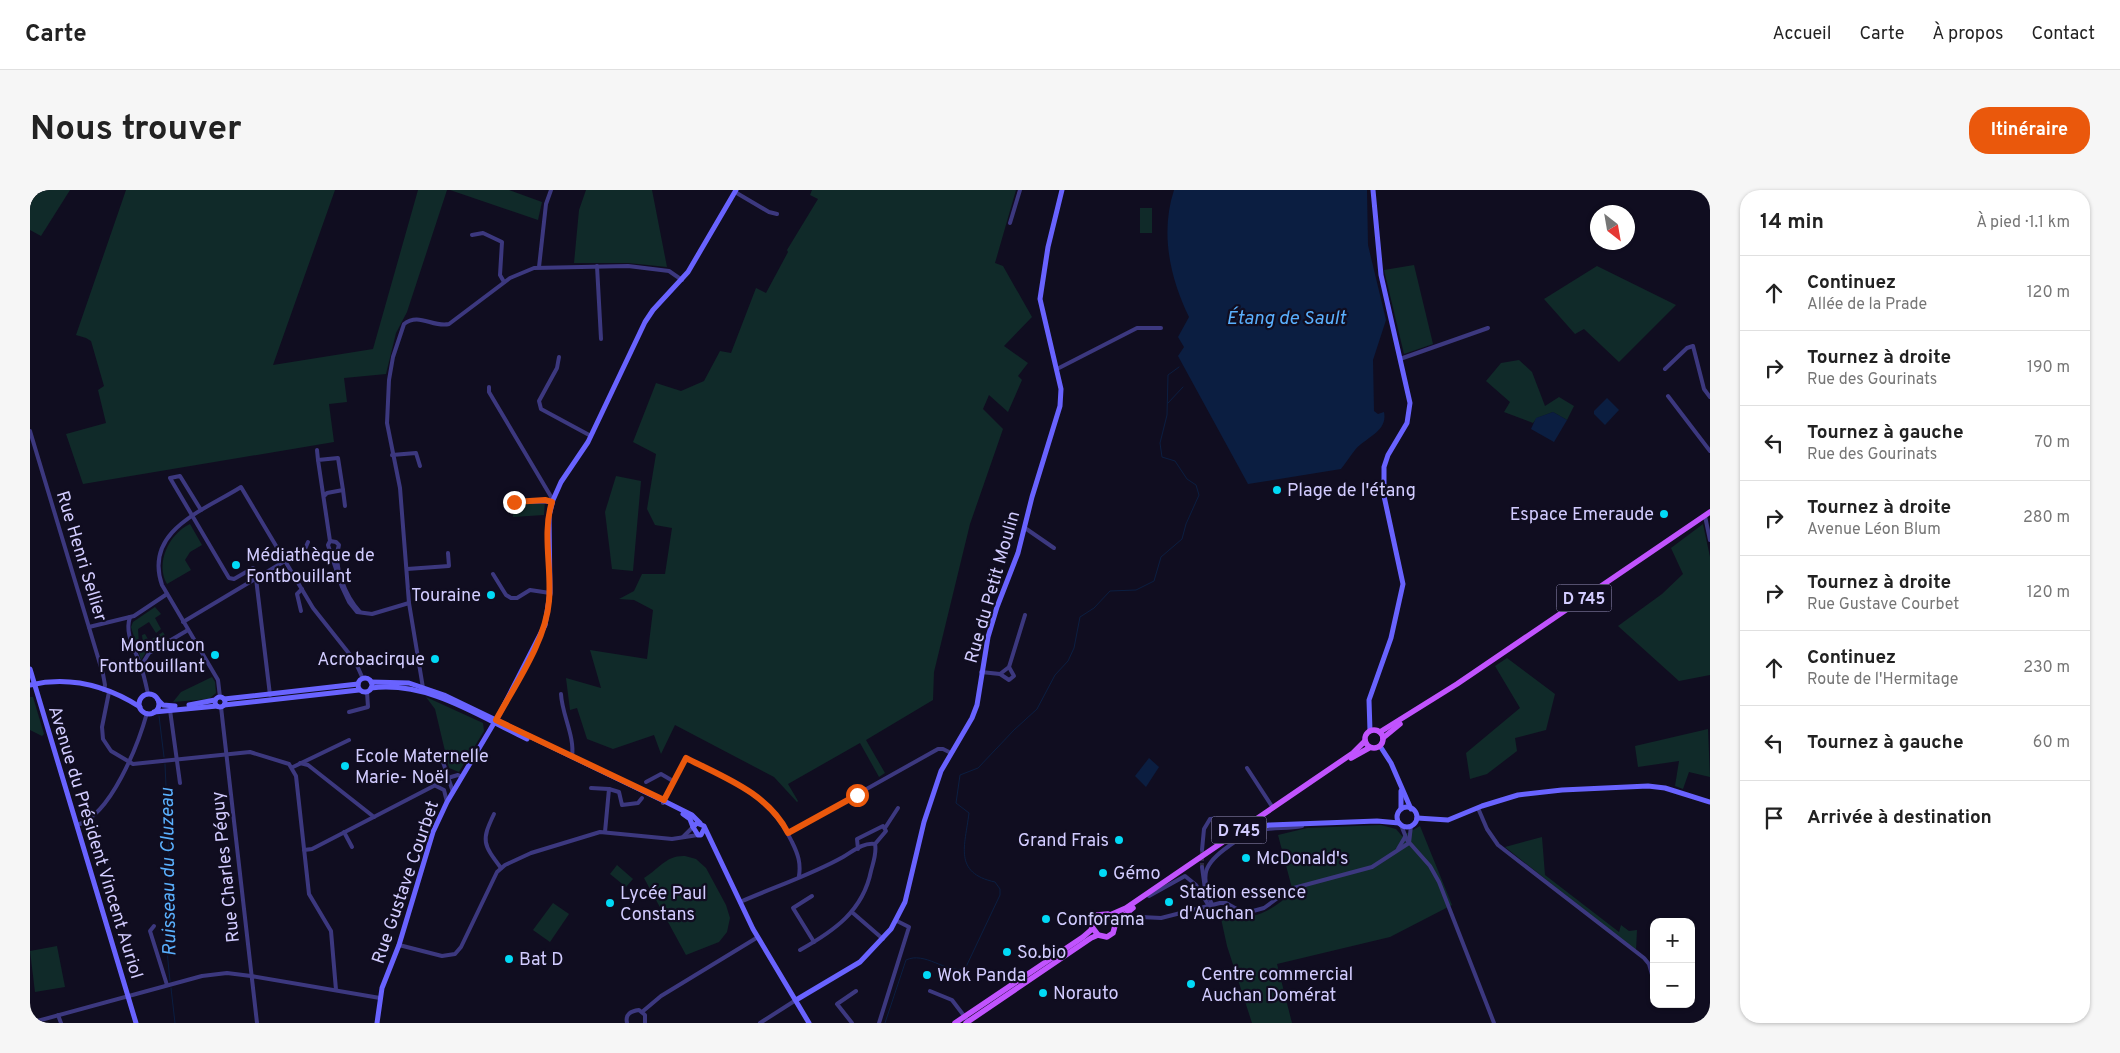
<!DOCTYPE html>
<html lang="fr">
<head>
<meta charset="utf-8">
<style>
  body { margin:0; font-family:Overpass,sans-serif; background:#f6f6f6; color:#222 }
  .controls { position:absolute; right:15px; bottom:15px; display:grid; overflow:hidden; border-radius:10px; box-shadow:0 1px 4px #0004 }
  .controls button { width:45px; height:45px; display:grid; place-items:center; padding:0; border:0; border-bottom:1px solid #e0e0e0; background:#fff; color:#222; font:25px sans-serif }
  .compass { position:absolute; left:1560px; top:15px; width:45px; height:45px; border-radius:50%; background:#fff; box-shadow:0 1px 4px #0004; rotate:149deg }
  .stop { position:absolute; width:15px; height:15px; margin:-11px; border:4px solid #ea580c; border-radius:50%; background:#fff }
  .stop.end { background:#ea580c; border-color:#fff; box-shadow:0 1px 5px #0008 }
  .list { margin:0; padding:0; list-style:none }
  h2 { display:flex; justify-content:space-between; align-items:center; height:65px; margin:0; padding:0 20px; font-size:21px }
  h2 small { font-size:16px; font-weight:400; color:#767676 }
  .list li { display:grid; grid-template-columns:32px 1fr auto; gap:15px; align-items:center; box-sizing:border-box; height:75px; padding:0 20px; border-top:1px solid #e0e0e0 }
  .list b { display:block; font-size:19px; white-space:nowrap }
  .list p { margin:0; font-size:16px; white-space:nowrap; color:#767676 }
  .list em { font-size:16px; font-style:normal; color:#767676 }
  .icon { flex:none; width:28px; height:28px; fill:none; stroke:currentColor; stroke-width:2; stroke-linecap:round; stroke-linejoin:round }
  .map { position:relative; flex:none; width:1680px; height:833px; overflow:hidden; border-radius:20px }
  header { display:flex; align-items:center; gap:30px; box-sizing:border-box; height:70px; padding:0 25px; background:#fff; border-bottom:1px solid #e0e0e0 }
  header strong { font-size:24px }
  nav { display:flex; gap:28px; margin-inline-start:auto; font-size:18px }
  .intro { display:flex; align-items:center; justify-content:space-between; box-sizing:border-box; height:120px; padding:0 30px }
  h1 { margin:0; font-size:35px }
  .button { padding:12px 22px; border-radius:20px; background:#ea580c; color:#fff; font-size:18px; font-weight:700 }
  main { display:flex; gap:30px; padding:0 30px }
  aside { flex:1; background:#fff; border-radius:20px; box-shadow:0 1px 4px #0004 }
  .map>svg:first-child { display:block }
  .green { fill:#102a29 }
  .water { fill:#0b1e41 }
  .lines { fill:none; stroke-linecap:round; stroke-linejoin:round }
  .stream { stroke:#0b1e41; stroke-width:1 }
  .street-tunnel { stroke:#2d2a41; stroke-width:4; stroke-dasharray:4 2; stroke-linecap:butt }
  .street { stroke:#3c387f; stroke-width:4 }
  .secondary { stroke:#6963ff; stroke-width:5 }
  .primary { stroke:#c153fe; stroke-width:5.5 }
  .route { stroke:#ea580c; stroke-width:6 }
  .poi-dot { fill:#01daf6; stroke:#100d20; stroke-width:2 }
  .labels { text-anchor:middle; stroke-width:4.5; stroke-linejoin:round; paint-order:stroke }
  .shield { fill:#100d20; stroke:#9893bc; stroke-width:1 }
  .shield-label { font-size:16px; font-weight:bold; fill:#d2ccff }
  .poi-label { font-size:18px; fill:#d2ccff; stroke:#100d20; text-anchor:start }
  .street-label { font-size:18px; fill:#d2ccff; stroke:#100d20 }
  .water-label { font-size:19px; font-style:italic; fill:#5ab0fe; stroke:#100d20 }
</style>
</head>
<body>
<header>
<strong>Carte</strong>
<nav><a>Accueil</a><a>Carte</a><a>À propos</a><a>Contact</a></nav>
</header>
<div class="intro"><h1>Nous trouver</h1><a class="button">Itinéraire</a></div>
<main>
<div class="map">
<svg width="1680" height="833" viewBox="0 0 1680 833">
  <rect width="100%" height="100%" fill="#100d20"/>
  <g class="green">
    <polygon points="0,0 40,0 11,46 0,40"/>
    <polygon points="96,0 305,0 243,175 343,159 388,0 417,0 377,122 366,143 356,184 314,188 317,212 299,214 304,252 53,294 36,244 76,233 68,200 74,196 61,151 56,148 46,145"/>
    <polygon points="420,0 479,0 512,12 508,30"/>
    <polygon points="556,0 622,0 637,77 598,73 544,73 549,20"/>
    <polygon points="782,0 986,0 965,73 973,76 1002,127 974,156 998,173 988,186 992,190 978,222 959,205 953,219 973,239 940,334 904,482 903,510 836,550 855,583 849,587 830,553 758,594 768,611 767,612 744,587 645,535 631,564 624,545 583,559 557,549 547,518 540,520 536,488 571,498 560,460 617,469 623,420 604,410 589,409 604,401 612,384 635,384 642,338 625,335 617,319 626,264 603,252 626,193 651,201 674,191 690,161 701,163 726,98 736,103 758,62 757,60 788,9 780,5"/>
    <rect x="1110" y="18" width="12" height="25"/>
    <polygon points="1384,75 1403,154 1374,164 1354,80"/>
    <polygon points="1567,76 1646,115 1589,172 1554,139 1545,144 1514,109"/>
    <polygon points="1489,170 1502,182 1515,216 1529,207 1544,216 1537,230 1523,222 1507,228 1503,233 1474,222 1480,212 1456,191 1471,173"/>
    <polygon points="586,286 611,291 603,381 582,379 575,322"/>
    <polygon points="515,311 514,325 483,327 483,314"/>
    <path d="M 160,334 L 172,355 L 160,362 L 155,370 L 161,380 L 137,394 C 125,373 139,344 160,334 Z"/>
    <polygon points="1673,334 1680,367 1680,485 1649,491 1588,436 1632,404 1653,384 1641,358"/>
    <polygon points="125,417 131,424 125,428 131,439 126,443 119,432 108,439 109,454 113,454 112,445 115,444 119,451 133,442 136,447 120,456 111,470 101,437 103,432"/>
    <polygon points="1477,468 1525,504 1516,540 1485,548 1487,561 1457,584 1440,589 1436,563 1490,518 1465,476"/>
    <polygon points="182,487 185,492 186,503 179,509 143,512 151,502"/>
    <polygon points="0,507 3,507 14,544 12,546 0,540"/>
    <polygon points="396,507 453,533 454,541 429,582 419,578 405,519"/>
    <polygon points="1678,539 1680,587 1659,582 1653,599 1645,596 1649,571 1608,577 1605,556"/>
    <path d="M 1351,635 L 1366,639 L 1372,646 L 1390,636 L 1422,715 L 1360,747 L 1247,774 L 1262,833 L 1222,833 L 1197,756 L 1190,724 C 1222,733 1239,722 1263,702 L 1248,645 L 1277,638 Z"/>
    <polygon points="1512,647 1515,685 1589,742 1591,735 1599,741 1607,740 1606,761 1475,657"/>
    <path d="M 655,666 L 666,669 L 676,678 L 696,715 L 700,728 L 697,742 L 689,752 L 656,765 L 614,688 C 629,679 636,665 655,666 Z"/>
    <polygon points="587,675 603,689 596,697 580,684"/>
    <polygon points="523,713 539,724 520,752 503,740"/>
    <polygon points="27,756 35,797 5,802 0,761"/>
  </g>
  <g class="water">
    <path d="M 1144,0 L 1337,0 L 1338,55 L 1356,130 L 1343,170 L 1344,221 L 1348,224 L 1354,222 C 1358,242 1336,247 1325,260 C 1320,266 1316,273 1311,279 L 1218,294 L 1148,166 L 1154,157 L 1148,147 L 1159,127 C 1140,88 1130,43 1144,0 Z"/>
    <polygon points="1577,208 1589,220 1575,235 1564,224 1564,221"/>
    <polygon points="1523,222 1537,230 1524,252 1501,239 1506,228"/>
    <polygon points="1119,568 1129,577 1116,597 1105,586"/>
  </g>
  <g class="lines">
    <g class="stream">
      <polyline points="1138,213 1153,197"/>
      <polyline points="129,526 134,567"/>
      <polyline points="135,574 140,684 137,761 140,791"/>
      <polyline points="141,798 145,833"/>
      <path d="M 855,833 L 876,770 C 895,761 915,783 935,779 L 970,705 L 970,699 L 965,692 C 923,683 935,656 939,623 L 926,613 L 930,585 L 948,578 L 984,540 L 1007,519 L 1025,485 L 1038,471 L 1044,458 L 1050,427 L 1064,418 L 1080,401 L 1106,400 L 1124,391 L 1131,367 L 1152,349 L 1156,334 L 1169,305 L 1166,295 L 1157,289 L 1145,271 L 1132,267 L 1130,253 L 1137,225 L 1138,185 L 1149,177"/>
    </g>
    <polyline class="street-tunnel" points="1172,677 1172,660"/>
    <g class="street">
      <polyline points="705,2 739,22 747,24"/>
      <polyline points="980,33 990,0"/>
      <polyline points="442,45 453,43 472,52 470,85 474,92"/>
      <polyline points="567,76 571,149"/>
      <polyline points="509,77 516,14 521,0"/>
      <polyline points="529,167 527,178 509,211 511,219 561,246"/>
      <polyline points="1370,169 1458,138"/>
      <polyline points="1027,179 1107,138 1131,138"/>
      <polyline points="1635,179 1657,158 1663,156 1674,199 1680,207"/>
      <polyline points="459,197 459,202 523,310"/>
      <polyline points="1638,206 1680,261"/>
      <polyline points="0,241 73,484 75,495 74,500"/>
      <polyline points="287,260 288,270"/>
      <polyline points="362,265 386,263 390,276"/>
      <polyline points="313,300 315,316"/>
      <polyline points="294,306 297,303 313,300 308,268 288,270 300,351 298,355 312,397 319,412 327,422 342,424 379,413"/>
      <polyline points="476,318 484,312 522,312"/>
      <polyline points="171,320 150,286 140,288 199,388 204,389 223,378 225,380 240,505"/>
      <polyline points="1675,326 1680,350"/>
      <polyline points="995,338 1024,358"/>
      <path d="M 300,351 L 306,352 L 309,355 C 302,375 316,407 330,422"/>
      <polyline points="377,379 419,376 418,363"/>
      <polyline points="463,384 476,405 481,408 487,408 500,400 520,403"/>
      <polyline points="271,421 267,404 272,399"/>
      <path d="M 100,427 C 94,445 106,460 111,477 C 114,485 116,495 118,504"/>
      <polyline points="153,432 275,359 278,352"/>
      <polyline points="59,437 104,426 137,404"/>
      <polyline points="111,476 119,463 158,440"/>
      <polyline points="951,482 970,484 979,477 995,425"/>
      <polyline points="970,484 979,490 984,486 979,477"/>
      <path d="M 393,498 L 379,413 L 370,298 L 357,233 L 359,190 L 363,167 L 374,134 C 389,122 403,138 419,134 L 480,88 L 504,78 L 598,76 L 639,81 L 652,90"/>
      <polyline points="79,502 72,537 73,549 81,561 103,574 220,562 259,574 266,586 279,704 301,741 306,800"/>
      <path d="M 531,504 C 532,525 545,546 542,567"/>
      <path d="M 190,507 L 188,490 L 132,395 C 113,340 175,320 211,297 L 283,418 L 325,471 L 333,489"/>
      <polyline points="191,517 227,833"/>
      <polyline points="140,520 150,593"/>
      <polyline points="319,522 338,517 337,502"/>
      <polyline points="411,566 423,602"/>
      <polyline points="270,573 278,575 344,627"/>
      <polyline points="263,577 319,550"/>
      <polyline points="1217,578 1243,618"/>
      <polyline points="616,592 631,584 643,591"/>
      <polyline points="406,596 414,600 417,612"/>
      <polyline points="561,598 579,599"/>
      <path d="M 633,613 L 656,568 C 699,590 741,605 762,652 C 768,664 771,673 769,686"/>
      <polyline points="1448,618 1457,639 1468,655 1614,768 1619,774 1624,792"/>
      <path d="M 464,624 C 451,651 453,654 471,678"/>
      <path d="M 47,635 C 81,625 108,555 117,523"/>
      <polyline points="1371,635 1377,650 1400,676 1409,692 1464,833"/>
      <polyline points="855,638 868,618"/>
      <polyline points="314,642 322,657"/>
      <polyline points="575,642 579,599 589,602 592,615 608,613 612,608"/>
      <polyline points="758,643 908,559 913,559 921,563"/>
      <polyline points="653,647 663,637"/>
      <polyline points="1379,653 1381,636"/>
      <polyline points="828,659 827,649 853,636 856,641 845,654"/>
      <polyline points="1368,659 1375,647"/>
      <polyline points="274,660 282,659 421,587 428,585 432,587"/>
      <polyline points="1172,660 1174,639 1180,629 1190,628 1196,634 1197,643 1191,650"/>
      <polyline points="1172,677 1175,699"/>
      <polyline points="782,706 763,718 784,752"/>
      <polyline points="1119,706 1155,686 1166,695 1179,716"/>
      <path d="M 710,712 C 744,697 781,685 813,667 C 823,661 834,652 845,654 C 847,663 843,673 841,681 C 833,721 804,741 770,760"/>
      <path d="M 1182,715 C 1170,685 1173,674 1199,656 C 1207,650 1216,644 1226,641 C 1241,637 1257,639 1272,636"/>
      <polyline points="823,723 853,749"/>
      <polyline points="1111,727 1131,728 1190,713 1196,713 1212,722 1223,721 1234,718 1260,699 1342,677 1379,653"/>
      <polyline points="124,736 120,741 137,795"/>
      <polyline points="369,755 412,766 425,764 431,757 467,682 475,675 501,663 570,642 642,649 668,645"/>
      <polyline points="900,801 922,810 938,831"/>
      <polyline points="612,822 631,806 728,747"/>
      <polyline points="28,825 31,833"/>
      <polyline points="0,833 172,786 197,783 221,786 350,808"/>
      <path d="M 597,833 C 595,824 601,821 609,820 L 615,825 L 615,833"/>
      <polyline points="730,833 766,810"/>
      <polyline points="822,833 807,814 826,801"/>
      <polyline points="849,833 879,737 867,731"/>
    </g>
    <g class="secondary">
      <polyline points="0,479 106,833"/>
      <circle cx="335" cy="495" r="7"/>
      <polyline points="341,492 379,493 414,505 634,611 662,625 670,633"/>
      <path d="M 0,495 C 39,486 77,496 110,517"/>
      <path d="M 341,498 C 398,491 447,525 497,549"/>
      <circle cx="119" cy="514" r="10"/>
      <circle cx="190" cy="512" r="5"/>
      <polyline points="194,509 328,494"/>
      <polyline points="128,510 133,515 145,516"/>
      <polyline points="159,515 185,510"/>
      <polyline points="194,515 329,500"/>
      <polyline points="124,522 187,516"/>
      <polyline points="1340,541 1339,510 1361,448 1373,394 1354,306 1354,277 1358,265 1377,233 1380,213 1351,85 1343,0"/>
      <polyline points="1350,556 1361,573 1381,619"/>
      <polyline points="1371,601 1371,619"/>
      <circle cx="1377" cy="627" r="10"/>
      <polyline points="653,624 660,629 663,637"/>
      <polyline points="1387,628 1418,630 1452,616 1488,605 1532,600 1618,596 1635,598 1680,612"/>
      <polyline points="674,639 671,645 668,645 663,637 667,633 674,636 723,739 779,833"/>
      <polyline points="1214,641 1239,635 1347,631 1369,633"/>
      <polyline points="766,810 830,772 861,739 875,712 894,632 911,581 942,528 947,515 958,447 967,417 988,363 1002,307 1030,216 1031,199 1010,109 1018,57 1032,0"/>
      <polyline points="347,833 352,798 369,755 403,642 417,612 470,523 515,435 520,403 519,326 523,310 531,292 558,252 615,132 623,120 658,82 706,0"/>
    </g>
    <g class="primary">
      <circle cx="1344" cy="549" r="9"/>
      <polyline points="1350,542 1427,494 1680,322"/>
      <polyline points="1353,548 1370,534"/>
      <polyline points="1321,568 1339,558"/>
      <polyline points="1080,725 1096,718 1323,563 1335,551"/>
      <polyline points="1086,732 1103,718"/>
      <polyline points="925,833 1053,747 1061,740 1067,725 1078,724 1086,732 1083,743 1077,747 1068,745 1062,737"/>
      <polyline points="936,833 1061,748 1068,745"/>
    </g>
  </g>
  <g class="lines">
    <path class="route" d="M 484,312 L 515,310 L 522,312 C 512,343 522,379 519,411 C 516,451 485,495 466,530 L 634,610 L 656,568 C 693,587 738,603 758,643 L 827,605"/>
  </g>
  <g class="poi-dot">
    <circle cx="1247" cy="300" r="5"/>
    <circle cx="1634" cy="324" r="5"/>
    <circle cx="206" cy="375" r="5"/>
    <circle cx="461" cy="405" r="5"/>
    <circle cx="185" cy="465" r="5"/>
    <circle cx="405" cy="469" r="5"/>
    <circle cx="315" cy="576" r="5"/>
    <circle cx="1089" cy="650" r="5"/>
    <circle cx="1216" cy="668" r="5"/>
    <circle cx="1073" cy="683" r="5"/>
    <circle cx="1139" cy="712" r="5"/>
    <circle cx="580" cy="713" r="5"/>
    <circle cx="1016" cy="729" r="5"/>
    <circle cx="977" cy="762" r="5"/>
    <circle cx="479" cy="769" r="5"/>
    <circle cx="897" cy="785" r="5"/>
    <circle cx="1161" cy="794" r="5"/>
    <circle cx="1013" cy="803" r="5"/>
  </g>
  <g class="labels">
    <g class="shield">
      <rect x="1526.5" y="394.5" width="55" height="27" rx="4"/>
      <rect x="1181.5" y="626.5" width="55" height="27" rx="4"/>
    </g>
    <g class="shield-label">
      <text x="1554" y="414">D 745</text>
      <text x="1209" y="646">D 745</text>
    </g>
    <g class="poi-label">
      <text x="1257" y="306">Plage de l'étang</text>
      <text x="1624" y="330" text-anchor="end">Espace Emeraude</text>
      <text x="216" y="371">Médiathèque de<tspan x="216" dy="21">Fontbouillant</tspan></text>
      <text x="451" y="411" text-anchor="end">Touraine</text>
      <text x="175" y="461" text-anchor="end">Montlucon<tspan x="175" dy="21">Fontbouillant</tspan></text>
      <text x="395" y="475" text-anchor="end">Acrobacirque</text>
      <text x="325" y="572">Ecole Maternelle<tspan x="325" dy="21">Marie- Noël</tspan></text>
      <text x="1079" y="656" text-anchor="end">Grand Frais</text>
      <text x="1226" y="674">McDonald's</text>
      <text x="1083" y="689">Gémo</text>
      <text x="1149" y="708">Station essence<tspan x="1149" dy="21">d'Auchan</tspan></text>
      <text x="590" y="709">Lycée Paul<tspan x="590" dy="21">Constans</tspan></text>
      <text x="1026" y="735">Conforama</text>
      <text x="987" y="768">So.bio</text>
      <text x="489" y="775">Bat D</text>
      <text x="1171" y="790">Centre commercial<tspan x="1171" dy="21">Auchan Domérat</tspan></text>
      <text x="907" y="791">Wok Panda</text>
      <text x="1023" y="809">Norauto</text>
    </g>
    <g class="street-label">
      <text transform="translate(52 366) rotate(73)" y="6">Rue Henri Sellier</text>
      <text transform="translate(962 397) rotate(-74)" y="6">Rue du Petit Moulin</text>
      <text transform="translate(66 652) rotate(73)" y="6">Avenue du Président Vincent Auriol</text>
      <text transform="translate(195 677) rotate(-96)" y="6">Rue Charles Péguy</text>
      <text transform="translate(375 692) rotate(-71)" y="6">Rue Gustave Courbet</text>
    </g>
    <g class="water-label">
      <text x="1256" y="134">Étang de Sault</text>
      <text transform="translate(137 682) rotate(-91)" y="7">Ruisseau du Cluzeau</text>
    </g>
  </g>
</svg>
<div class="controls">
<button>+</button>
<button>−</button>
</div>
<svg class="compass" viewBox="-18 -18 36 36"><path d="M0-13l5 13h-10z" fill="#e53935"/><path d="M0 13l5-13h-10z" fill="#767676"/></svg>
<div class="stop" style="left:827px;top:605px"></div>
<div class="stop end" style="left:484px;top:312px"></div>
</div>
<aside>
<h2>14 min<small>À pied · 1.1 km</small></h2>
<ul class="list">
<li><svg class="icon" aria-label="ahead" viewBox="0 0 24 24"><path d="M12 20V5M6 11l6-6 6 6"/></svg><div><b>Continuez</b><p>Allée de la Prade</p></div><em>120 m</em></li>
<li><svg class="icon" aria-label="right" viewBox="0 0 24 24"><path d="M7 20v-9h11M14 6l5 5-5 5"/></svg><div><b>Tournez à droite</b><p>Rue des Gourinats</p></div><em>190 m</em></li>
<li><svg class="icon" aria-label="left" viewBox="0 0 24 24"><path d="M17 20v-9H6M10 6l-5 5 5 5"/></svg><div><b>Tournez à gauche</b><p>Rue des Gourinats</p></div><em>70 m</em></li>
<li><svg class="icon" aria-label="right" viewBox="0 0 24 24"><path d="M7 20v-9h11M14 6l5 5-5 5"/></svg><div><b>Tournez à droite</b><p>Avenue Léon Blum</p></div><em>280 m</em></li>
<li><svg class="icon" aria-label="right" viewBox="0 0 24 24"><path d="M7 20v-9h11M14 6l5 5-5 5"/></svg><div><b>Tournez à droite</b><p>Rue Gustave Courbet</p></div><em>120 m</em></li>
<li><svg class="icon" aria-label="ahead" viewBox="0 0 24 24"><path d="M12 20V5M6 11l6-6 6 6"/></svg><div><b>Continuez</b><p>Route de l'Hermitage</p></div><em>230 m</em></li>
<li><svg class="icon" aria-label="left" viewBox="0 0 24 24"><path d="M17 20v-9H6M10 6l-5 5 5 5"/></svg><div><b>Tournez à gauche</b></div><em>60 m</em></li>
<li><svg class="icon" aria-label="arrive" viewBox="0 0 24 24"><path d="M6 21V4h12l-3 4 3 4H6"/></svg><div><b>Arrivée à destination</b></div></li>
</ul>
</aside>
</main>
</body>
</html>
